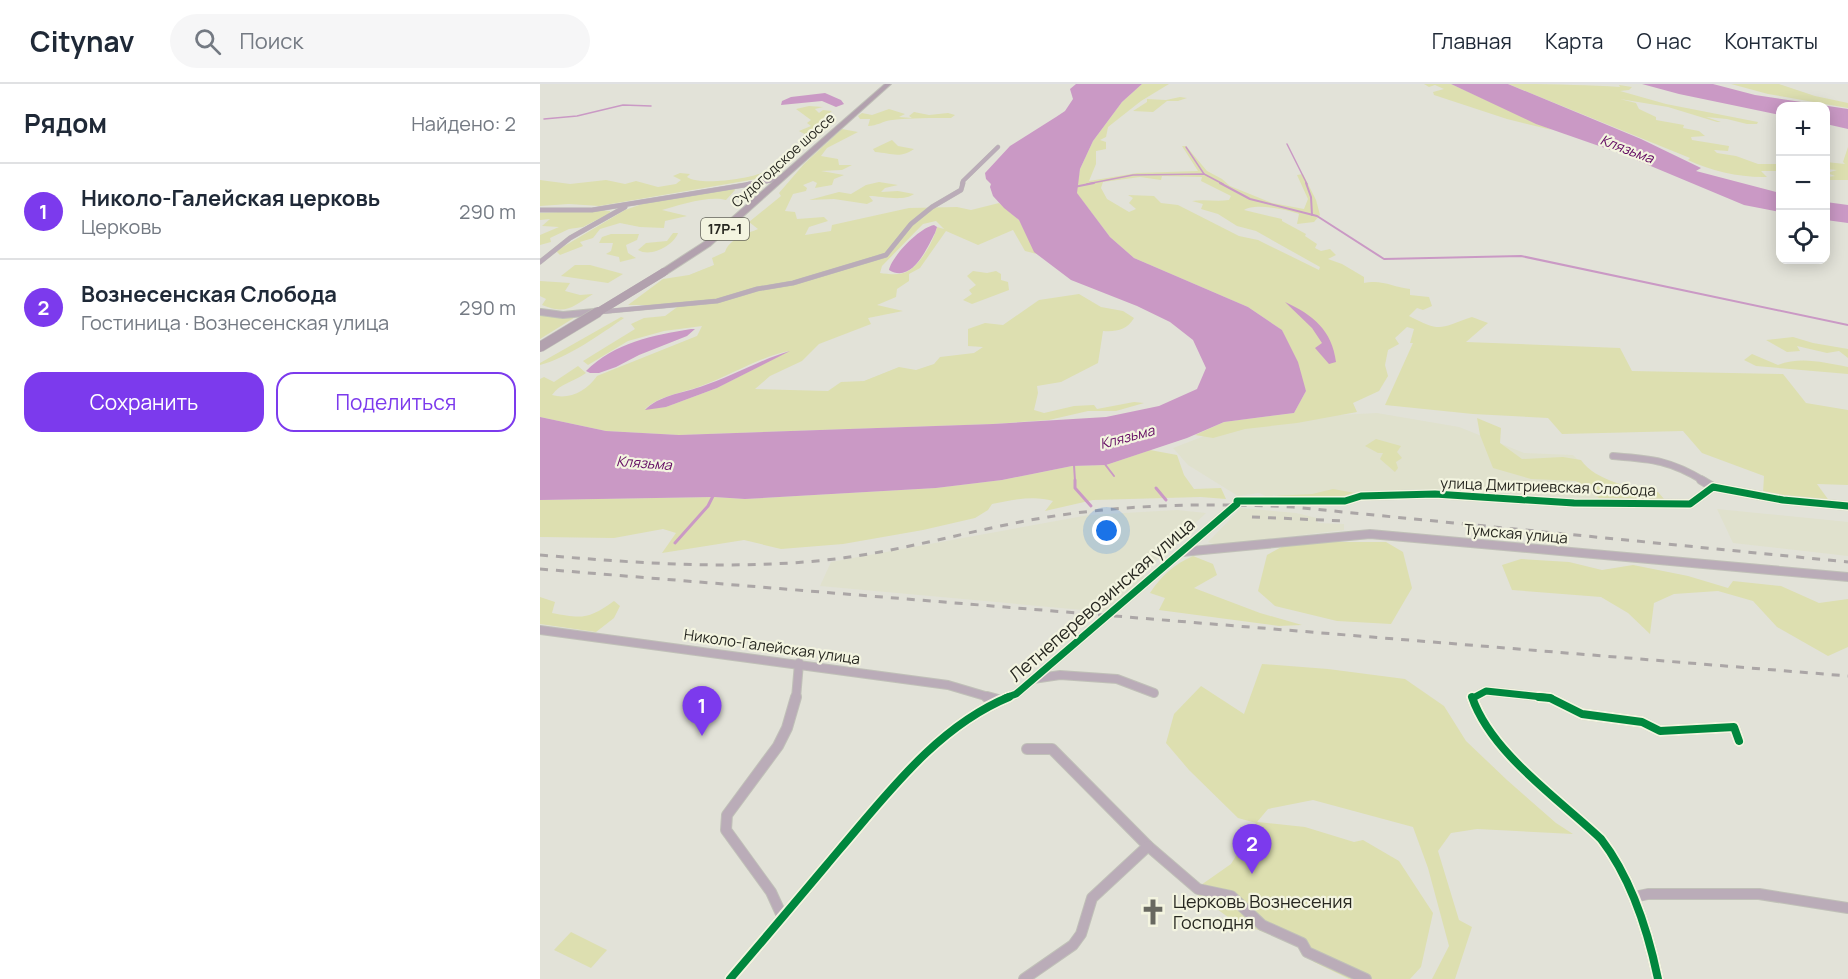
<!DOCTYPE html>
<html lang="ru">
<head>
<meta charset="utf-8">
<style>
  body { margin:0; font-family:Manrope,sans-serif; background:#f6f6f7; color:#1f2937 }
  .controls { position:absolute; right:18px; top:18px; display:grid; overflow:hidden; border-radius:12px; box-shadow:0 3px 15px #0003 }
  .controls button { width:54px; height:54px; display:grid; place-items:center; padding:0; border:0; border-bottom:2px solid #e0e1e3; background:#fff; color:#1f2937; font:30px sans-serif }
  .you { position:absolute; left:567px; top:447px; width:21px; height:21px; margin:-15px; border:4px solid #fff; border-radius:50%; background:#1a73e8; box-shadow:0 0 0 9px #1a73e833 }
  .badge { display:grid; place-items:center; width:39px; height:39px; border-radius:50%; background:#7c3aed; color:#fff; font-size:20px; font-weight:700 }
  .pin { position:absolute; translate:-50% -50px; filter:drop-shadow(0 2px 3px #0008) }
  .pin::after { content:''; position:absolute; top:32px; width:21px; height:18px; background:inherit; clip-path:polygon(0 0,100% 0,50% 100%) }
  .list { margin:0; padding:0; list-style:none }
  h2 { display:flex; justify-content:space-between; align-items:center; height:78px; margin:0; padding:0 24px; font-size:26px }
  h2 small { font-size:20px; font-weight:400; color:#747a83 }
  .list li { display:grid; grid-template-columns:39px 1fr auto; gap:18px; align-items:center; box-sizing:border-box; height:96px; padding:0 24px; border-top:2px solid #e0e1e3 }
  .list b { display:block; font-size:22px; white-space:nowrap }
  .list p { margin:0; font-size:20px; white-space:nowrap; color:#747a83 }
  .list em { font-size:20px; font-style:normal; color:#747a83 }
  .actions { display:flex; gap:12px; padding:18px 24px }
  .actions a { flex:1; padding:14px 0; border:2px solid #7c3aed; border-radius:18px; text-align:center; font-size:21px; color:#7c3aed }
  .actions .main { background:#7c3aed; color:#fff }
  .icon { flex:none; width:33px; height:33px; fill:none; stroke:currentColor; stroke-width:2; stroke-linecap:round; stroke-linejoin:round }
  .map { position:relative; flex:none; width:1308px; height:895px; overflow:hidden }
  header { display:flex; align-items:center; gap:36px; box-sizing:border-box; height:84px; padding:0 30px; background:#fff; border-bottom:2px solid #e0e1e3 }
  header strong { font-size:28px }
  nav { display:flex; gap:33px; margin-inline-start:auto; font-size:21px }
  .search { width:420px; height:54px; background:#f6f6f7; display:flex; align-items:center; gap:15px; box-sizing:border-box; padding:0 21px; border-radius:33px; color:#747a83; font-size:22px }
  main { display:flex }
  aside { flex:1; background:#fff }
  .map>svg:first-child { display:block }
  .built { fill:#e0e1cd }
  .green { fill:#dddfb0; fill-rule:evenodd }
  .water { fill:#ca99c5 }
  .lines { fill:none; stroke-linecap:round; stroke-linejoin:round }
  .stream-far2 { stroke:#ca99c5; stroke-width:1.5 }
  .stream-far1 { stroke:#ca99c5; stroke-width:2 }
  .stream { stroke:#ca99c5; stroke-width:3 }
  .minor-far4-casing { stroke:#c0c0b8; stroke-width:4.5 }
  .minor-far3-casing { stroke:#c0c0b8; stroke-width:5 }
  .minor-far2-casing { stroke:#c0c0b8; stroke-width:8 }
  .minor-far1-casing { stroke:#c0c0b8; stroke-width:10 }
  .minor-casing { stroke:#c0c0b8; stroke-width:12 }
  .primary-casing { stroke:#c0c0b8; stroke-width:2 }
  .minor-far4 { stroke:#baacb8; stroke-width:4 }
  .minor-far3 { stroke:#baacb8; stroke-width:4.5 }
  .minor-far2 { stroke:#baacb8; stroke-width:6 }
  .minor-far1 { stroke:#baacb8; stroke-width:8 }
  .minor { stroke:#baacb8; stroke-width:10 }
  .primary { fill:#b2a1ae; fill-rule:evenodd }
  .rail { stroke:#aba6a6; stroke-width:3; stroke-dasharray:8 8; stroke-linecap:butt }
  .primary-bridge-far1-casing { stroke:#c0c0b8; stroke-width:8; stroke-linecap:butt }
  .primary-bridge-casing { stroke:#c0c0b8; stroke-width:11; stroke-linecap:butt }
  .primary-bridge-far1 { stroke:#b2a1ae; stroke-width:8 }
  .primary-bridge { stroke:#b2a1ae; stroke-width:10 }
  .cycleway-far1-casing { stroke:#f3f4e0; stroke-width:10 }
  .cycleway-casing { stroke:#f3f4e0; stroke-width:12 }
  .cycleway-far1 { stroke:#00873e; stroke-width:7 }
  .cycleway { stroke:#00873e; stroke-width:8 }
  .labels { text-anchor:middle; stroke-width:4.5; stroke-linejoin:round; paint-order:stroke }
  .far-water-label { font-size:14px; font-style:italic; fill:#620862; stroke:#f3f4e0 }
  .far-street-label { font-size:14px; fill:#272720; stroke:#f3f4e0 }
  .shield { fill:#f3f4e0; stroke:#64645a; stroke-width:1.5 }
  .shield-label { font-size:14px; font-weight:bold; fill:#272720 }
  .street-label { font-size:15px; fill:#272720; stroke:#f3f4e0 }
  .near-street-label { font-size:18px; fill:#272720; stroke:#f3f4e0 }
  .near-poi-label { font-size:18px; fill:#272720; stroke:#f3f4e0; text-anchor:start }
</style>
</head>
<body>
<header>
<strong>Citynav</strong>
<div class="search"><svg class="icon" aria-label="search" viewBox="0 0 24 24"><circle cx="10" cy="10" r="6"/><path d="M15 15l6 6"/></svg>Поиск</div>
<nav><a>Главная</a><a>Карта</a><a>О нас</a><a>Контакты</a></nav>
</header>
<main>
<aside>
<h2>Рядом<small>Найдено: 2</small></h2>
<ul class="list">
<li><span class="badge">1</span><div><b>Николо-Галейская церковь</b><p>Церковь</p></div><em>290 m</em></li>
<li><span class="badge">2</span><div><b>Вознесенская Слобода</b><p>Гостиница · Вознесенская улица</p></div><em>290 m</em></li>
</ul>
<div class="actions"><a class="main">Сохранить</a><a>Поделиться</a></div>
</aside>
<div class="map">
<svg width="1308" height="895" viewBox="0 0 1308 895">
  <rect width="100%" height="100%" fill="#e2e2d8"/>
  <g class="built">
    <polygon points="837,329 919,343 984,369 1033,371 1079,416 900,405 744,413 734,411 730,414 719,409 698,412 648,381 633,364 688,343 760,333"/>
    <polygon points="701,424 756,429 777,434 778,439 804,440 804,446 676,461 668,458"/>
    <polygon points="1177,425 1308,438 1308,472 1193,459"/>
    <polygon points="637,426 666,429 605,487 603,495 565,528 280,502 291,478 549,431"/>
  </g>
  <g class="green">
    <path d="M 602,0 L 629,0 L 601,17 L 568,43 L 566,53 L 560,56 L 566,58 L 566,65 L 556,67 L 556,80 L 549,97 L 597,89 L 658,87 L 642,62 L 646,62 L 667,87 L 682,95 L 690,102 L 732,119 L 764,125 L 768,115 L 757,91 L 763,90 L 776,116 L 780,131 L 774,138 L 757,140 L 759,130 C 747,125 714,119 704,126 L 742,135 L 742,137 L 766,150 L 765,152 L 777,160 L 775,164 L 781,167 L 790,165 L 796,171 L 788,175 L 802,180 L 824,193 L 824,199 C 842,195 853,203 870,205 L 870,211 L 889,213 L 892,222 L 883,226 L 877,224 L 869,232 C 902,249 899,244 932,233 L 948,239 L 926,258 L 1080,264 L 1092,287 L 1243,290 L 1266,319 L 1308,326 L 1308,401 L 1277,400 L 1290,418 L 1250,414 L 1223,409 L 1224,392 L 1162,369 L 1143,347 L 1022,350 L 1008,334 L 933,330 L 845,321 L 873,259 L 870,259 L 874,245 L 867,243 L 855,254 L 859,260 L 848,266 L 845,281 L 848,292 L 839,307 L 813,319 L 817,328 L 757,339 L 705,345 L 673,354 L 655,351 L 684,338 L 754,329 L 766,307 L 742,246 L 708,223 L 594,174 L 570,153 L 536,108 L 540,85 L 553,57 L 582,18 ZM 622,92 L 662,93 L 661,97 L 691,112 L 689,116 C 676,118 665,115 652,117 L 663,120 L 661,125 L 678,130 L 697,142 L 716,147 L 780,183 L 779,186 L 718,156 L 699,152 L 638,121 L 621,119 L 614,112 L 588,111 L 593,114 L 589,119 L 596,125 L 589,128 L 567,115 L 561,104 L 563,98 L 600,93 L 621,96 Z"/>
    <polygon points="884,0 911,0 1012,46 967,35 894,11 893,8 904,5 895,1 889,3"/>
    <path d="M 968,0 C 1006,0 1045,1 1080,3 L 1079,1 L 1092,3 L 1089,6 L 1080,7 L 1126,20 L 1218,38 L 1217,40 L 1207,40 L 1187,35 L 1166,33 L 1181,38 L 1177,38 L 1128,23 L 1080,15 L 1096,19 L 1099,25 L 1116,33 L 1116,36 L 1144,41 L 1143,44 L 1159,47 L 1165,52 L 1151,53 L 1152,56 L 1189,62 L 1188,67 L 1174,66 L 1177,69 L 1196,72 L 1218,80 L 1240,80 L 1240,87 L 1221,87 L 1227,93 C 1202,94 1171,87 1148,76 L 1150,74 Z"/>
    <polygon points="1191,0 1239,0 1275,12 1308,19 1308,24 1228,10"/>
    <polygon points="640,13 647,14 638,17 627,17 613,28 593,27 607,18 607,15 626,16"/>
    <polygon points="269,22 283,23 275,25 279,29 283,26 292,27 283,34 292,33 270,53 259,47 271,42 267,39 271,36 256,25"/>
    <path d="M 349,25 L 365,30 L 359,33 L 372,34 L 369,32 L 374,28 L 389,31 L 408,29 L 415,31 L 411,34 C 390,34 372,34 352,36 C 343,37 337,42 328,42 L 330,35 L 320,35 L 318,32 L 322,29 L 332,31 Z"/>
    <path d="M 302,45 L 318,48 L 287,64 L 281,72 L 298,75 L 299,81 L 312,81 L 302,86 L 281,87 L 304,91 L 294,95 L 292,101 L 275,104 L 277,99 L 273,97 L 263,101 L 267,104 L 266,107 L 253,110 L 245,127 L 255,128 L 257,135 L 284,133 L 288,137 L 269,143 L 265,151 L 291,147 L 292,141 L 369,124 L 417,123 L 431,126 L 459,119 L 479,136 L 497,170 L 485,167 L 473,146 L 438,161 L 406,147 L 380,184 L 369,190 L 369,197 L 357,205 L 356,213 L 337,221 L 363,227 L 328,234 L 331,240 L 279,260 L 262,277 L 230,292 L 215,305 L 288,307 L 301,298 L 324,297 L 359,283 L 376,286 L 394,280 L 400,273 L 434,269 L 443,263 L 428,262 L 428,245 L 445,239 L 463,241 L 499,216 L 539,210 L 561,223 L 583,227 L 594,234 C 587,246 576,248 563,247 L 558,279 L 521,298 L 497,302 L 498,309 L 494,326 L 504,329 L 534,322 L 554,321 L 557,325 L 594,318 L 604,319 L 576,327 L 548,327 L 509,336 L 453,340 L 139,351 L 66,347 L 0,333 L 0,295 L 4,293 L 14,298 L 38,282 L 46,289 C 34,298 20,299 12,311 C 29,316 47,307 57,292 L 157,252 L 162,242 L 124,247 L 88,257 L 48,281 L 43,277 L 95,245 L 91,240 L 104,234 L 125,232 L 140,221 L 88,221 L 123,195 L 149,191 L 174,181 L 172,174 L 185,168 C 189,155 206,150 218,145 L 209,138 L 241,112 L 239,109 L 264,80 ZM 396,137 L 404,145 L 397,143 C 394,156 381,180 368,187 C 361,192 348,190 340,189 L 342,182 L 383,140 ZM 249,267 L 177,304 L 126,323 L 105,325 C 120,311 143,309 161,302 C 190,292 219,273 249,267 Z"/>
    <path d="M 352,56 L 358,62 L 374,65 C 360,75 351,69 335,68 L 333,65 Z"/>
    <polygon points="1308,63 1308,96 1288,96 1287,93 1295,92 1287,89 1297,86 1286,85 1286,78 1305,80 1303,78"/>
    <path d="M 224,88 L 222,94 L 59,122 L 29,120 L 0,122 L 0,96 L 30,100 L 66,96 L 85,100 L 96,97 L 118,103 L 136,100 L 141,96 L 133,92 L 140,89 L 150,90 L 147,93 C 160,102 209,95 224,88 Z"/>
    <path d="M 339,98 L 358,101 L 345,104 L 341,108 L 358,107 L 374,110 C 363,118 342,112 329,112 L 333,117 L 327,120 L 294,115 L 269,116 L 299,108 L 311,110 L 326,101 Z"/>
    <path d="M 194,103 L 195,106 L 186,116 C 170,111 138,121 122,126 L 147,132 L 125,137 L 124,144 L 100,143 L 80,139 L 60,145 L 53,154 L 40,158 L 43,162 L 20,171 L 16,167 L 85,126 L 102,120 Z"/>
    <polygon points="57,126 70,127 70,129 43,143 29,145 10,154 11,158 0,161 0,151 19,143 2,142 10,135 0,136 0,129"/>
    <path d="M 133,149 L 138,149 C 134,161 111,174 98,166 L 106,159 L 127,157 Z"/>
    <polygon points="71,150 99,150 97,156 86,161 88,169 96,174 80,178 79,173 66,170 71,167 73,159 59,159 62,153"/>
    <polygon points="35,181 50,181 83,190 68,199 21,192"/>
    <polygon points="433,187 447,189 456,187 461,190 461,196 468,198 469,206 432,220 423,216 432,210 429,206 436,201 427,192"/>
    <path d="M 0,197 L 30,199 L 25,207 L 40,211 L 53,210 C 32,223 27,231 2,221 L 6,215 L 0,212 Z"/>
    <polygon points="0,230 37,232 0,255"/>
    <path d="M 81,233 L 84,234 C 61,250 27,274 0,281 L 0,279 Z"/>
    <polygon points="1253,253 1273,259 1308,265 1308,274 1299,267 1287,269 1257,262 1260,267 1247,268 1226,256"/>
    <path d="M 1212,270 L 1238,281 C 1262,272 1284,279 1308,283 L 1308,290 L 1216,282 L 1204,276 Z"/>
    <path d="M 937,334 L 961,344 L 960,359 L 982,375 L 1023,373 L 1041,376 C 1055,397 1095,405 1118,408 L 1124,415 L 1059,414 L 1036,397 L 991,395 L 953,384 L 940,351 Z"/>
    <polygon points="836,355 861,362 857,368 862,374 856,378 858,384 855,388 840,375 843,369 838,369 825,362"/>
    <path d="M 610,366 L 637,371 L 644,391 L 654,405 L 681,404 L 686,415 L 661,413 L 553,416 L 505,427 L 513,417 C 494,411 472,416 452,420 L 448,426 L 435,434 L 383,446 L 303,460 L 241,465 L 204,456 L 122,469 L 136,449 L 123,445 L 74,454 L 0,453 L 0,416 L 174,413 L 205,415 L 396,404 L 462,396 L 532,382 L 566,381 Z"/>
    <polygon points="793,405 815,409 799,414 736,415 733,412 772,410"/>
    <polygon points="794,458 846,458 863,468 872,504 851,540 797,537 735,522 718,507 727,471 747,460"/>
    <path d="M 653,472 L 673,480 L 677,491 L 654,504 L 720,529 L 762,541 L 739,542 L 619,526 L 625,514 L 610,509 C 622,491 633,481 653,472 Z"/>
    <polygon points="981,475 1029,478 1062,486 1093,481 1148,492 1188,504 1193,497 1241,502 1279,519 1308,515 1308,563 1288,572 1237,543 1213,517 1178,507 1134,510 1114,519 1110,550 1088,529 1061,513 972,506 962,481"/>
    <path d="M 0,513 L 15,518 L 12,529 C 42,535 49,535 74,517 L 80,522 L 74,534 L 56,548 L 0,540 Z"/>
    <polygon points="722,580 788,585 865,595 904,622 926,657 967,696 1016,739 1033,750 937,745 911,749 898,767 919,836 932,843 915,895 892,895 909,862 888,784 873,743 773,716 728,725 717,738 765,743 814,758 823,756 859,777 893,829 881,883 870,895 809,895 774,878 763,863 692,836 655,809 661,801 691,780 716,739 698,734 649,686 626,659 634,630 661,602 704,630"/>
    <polygon points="31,848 67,866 51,884 14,866"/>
  </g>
  <g class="water">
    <polygon points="536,0 602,0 582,18 553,57 540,85 537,109 570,153 594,174 708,223 742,246 758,278 766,307 754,329 684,338 647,354 566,381 532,382 462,396 396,404 205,415 174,413 0,416 0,333 66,347 139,351 453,340 566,333 619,322 657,305 666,284 653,256 630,238 597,222 531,196 494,168 479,136 464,124 453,112 450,103 451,100 446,95 445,89 470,62 516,33 525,27 533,15 530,5"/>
    <polygon points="911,0 968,0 1101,55 1161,84 1156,87 1240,109 1240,128 1204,121 1082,70 996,40"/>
    <polygon points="1102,0 1173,0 1215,11 1308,25 1308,45 1286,40 1286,22 1240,22 1240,31 1139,10"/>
    <polygon points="285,9 301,16 304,20 296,23 282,17 241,21 242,17 251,13"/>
    <polygon points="1286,118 1308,121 1308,139 1286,136"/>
    <path d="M 394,141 L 397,143 L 395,149 C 387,164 372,200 349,186 C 352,172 379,144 394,141 Z"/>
    <path d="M 745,218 C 773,231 792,246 796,278 L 789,280 L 775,264 L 782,259 L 772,244 Z"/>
    <path d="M 151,245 L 155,245 L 147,252 L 99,271 L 76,283 L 59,289 L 50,289 L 46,287 C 74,259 113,251 151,245 Z"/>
    <path d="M 250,267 L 177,304 L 126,323 L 105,326 C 118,312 142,309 160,303 C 191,293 219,276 250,267 Z"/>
  </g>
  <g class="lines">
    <g class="stream-far2">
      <polyline points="4,35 37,32 83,21 111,22"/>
      <polyline points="747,60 767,100"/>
      <polyline points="646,63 664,90"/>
      <polyline points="547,100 593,91 664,90 683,100"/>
    </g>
    <g class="stream-far1">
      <polyline points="680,99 710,115 777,132 844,175 981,172 1308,241"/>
      <polyline points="766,99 771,113 772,131"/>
      <polyline points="534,103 554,99"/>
      <polyline points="564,379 574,392"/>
      <polyline points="534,381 535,397"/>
    </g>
    <g class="stream">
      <polyline points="535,396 535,404 551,422"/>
      <polyline points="616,404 626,416"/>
      <polyline points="135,459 168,422 174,410"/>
    </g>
    <g class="minor-far4-casing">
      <g id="minor-far4">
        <polyline points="208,100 241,95"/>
        <polyline points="422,100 423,97 458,63"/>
      </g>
    </g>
    <g class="minor-far3-casing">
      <g id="minor-far3">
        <polyline points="0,126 52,126 217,99"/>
        <polyline points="0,178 30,154 85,123"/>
        <polyline points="0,228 13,230"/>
        <polyline points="38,230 177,217 217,205 253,199 346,171 371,140 392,123 421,106 423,99"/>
      </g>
    </g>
    <g class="minor-far2-casing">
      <g id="minor-far2">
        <polyline points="1,228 23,231 54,228"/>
        <path d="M 1073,372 C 1111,375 1130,376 1164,397"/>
      </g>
    </g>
    <g class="minor-far1-casing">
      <g id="minor-far1">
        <polyline points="1161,396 1173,403"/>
        <polyline points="642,468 830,450 1308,493"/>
        <polyline points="0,546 408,601 452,614"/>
        <polyline points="493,595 520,591 577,595 614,609"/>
        <polyline points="256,614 259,579"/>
        <polyline points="465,614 476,610 697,420 697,417 805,417 821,412 895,410 1034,419 1150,420 1173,403 1243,416 1308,422"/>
        <polyline points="933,614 946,607 1011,614"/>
      </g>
    </g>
    <g class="minor-casing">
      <g id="minor">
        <polyline points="447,613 458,616"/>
        <path d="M 932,613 C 951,669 1019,715 1061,755 C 1091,794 1108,847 1118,895"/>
        <polyline points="999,613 1010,614 1042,630 1102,638 1120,647 1194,643 1199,657"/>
        <polyline points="487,665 512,665 608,762 658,805 691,812 722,841 762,859 767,868 826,895"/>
        <polyline points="1094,813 1108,810 1219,810 1308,824"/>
        <polyline points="242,832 231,808 186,746 187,731 238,662 247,644 256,613"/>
        <path d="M 190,895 C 227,852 263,809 300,765 C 348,709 398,642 469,613"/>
        <polyline points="484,895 533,861 541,850 552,814 608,762"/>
      </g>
    </g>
    <g class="primary-casing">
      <polygon id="primary" points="345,0 351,0 170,162 127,190 121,190 121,186 164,158"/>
    </g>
    <use href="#minor-far4" class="minor-far4"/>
    <use href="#minor-far3" class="minor-far3"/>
    <use href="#minor-far2" class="minor-far2"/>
    <use href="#minor-far1" class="minor-far1"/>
    <use href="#minor" class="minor"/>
    <use href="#primary" class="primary"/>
    <g class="rail">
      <polyline points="712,433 806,437"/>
      <path d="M 0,471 C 95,479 191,486 286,476 C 361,468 434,445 508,433 C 589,420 671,419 753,423 L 1308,478"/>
      <polyline points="0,485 1308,592"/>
    </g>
    <g class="primary-bridge-far1-casing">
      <polyline id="primary-bridge-far1" points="55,230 124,188"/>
    </g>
    <g class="primary-bridge-casing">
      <polyline id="primary-bridge" points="0,263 58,228"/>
    </g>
    <use href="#primary-bridge-far1" class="primary-bridge-far1"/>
    <use href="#primary-bridge" class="primary-bridge"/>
    <g class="cycleway-far1-casing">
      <g id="cycleway-far1">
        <polyline points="465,614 476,610 697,420 697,417 805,417 821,412 895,410 1034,419 1150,420 1173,403 1243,416 1308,422"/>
        <polyline points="933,614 946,607 1011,614"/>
      </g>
    </g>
    <g class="cycleway-casing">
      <g id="cycleway">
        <path d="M 932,613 C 951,669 1019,715 1061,755 C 1091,794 1108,847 1118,895"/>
        <polyline points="999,613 1010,614 1042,630 1102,638 1120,647 1194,643 1199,657"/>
        <path d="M 190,895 C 227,852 263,809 300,765 C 348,709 398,642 469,613"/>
      </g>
    </g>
    <use href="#cycleway-far1" class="cycleway-far1"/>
    <use href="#cycleway" class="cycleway"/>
  </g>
  <defs>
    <g id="church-bare" transform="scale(2.07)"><path d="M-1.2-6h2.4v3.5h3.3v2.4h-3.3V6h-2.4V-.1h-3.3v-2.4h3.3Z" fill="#686860" stroke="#f3f4e0" stroke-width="2.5" paint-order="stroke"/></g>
  </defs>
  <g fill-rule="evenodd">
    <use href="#church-bare" x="613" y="828"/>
  </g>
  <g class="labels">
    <g class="far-water-label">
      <text transform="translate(1087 65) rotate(21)" y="5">Клязьма</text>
      <text transform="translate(587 353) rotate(-15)" y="5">Клязьма</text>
      <text transform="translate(104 379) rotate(4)" y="5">Клязьма</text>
    </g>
    <g class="far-street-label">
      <text transform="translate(243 76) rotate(-42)" y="5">Судогодское шоссе</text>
    </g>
    <rect class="shield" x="161" y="134" width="48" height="22" rx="4.5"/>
    <g class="shield-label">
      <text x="185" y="150">17Р-1</text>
    </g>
    <g class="street-label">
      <text transform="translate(1008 403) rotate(2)" y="5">улица Дмитриевская Слобода</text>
      <text transform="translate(976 450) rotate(5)" y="5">Тумская улица</text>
      <text transform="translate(232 563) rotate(8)" y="5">Николо-Галейская улица</text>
    </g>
    <g class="near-street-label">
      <text transform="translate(562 516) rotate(-41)" y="6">Летнеперевозинская улица</text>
    </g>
    <g class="near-poi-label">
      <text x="633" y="824">Церковь Вознесения<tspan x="633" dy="21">Господня</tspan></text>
    </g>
  </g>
</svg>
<div class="controls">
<button>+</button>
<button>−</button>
<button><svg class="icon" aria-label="locate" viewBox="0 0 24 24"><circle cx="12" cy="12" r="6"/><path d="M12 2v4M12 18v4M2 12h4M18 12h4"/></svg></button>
</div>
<div class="you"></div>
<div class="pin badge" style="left:162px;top:652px">1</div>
<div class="pin badge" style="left:712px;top:790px">2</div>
</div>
</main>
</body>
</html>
